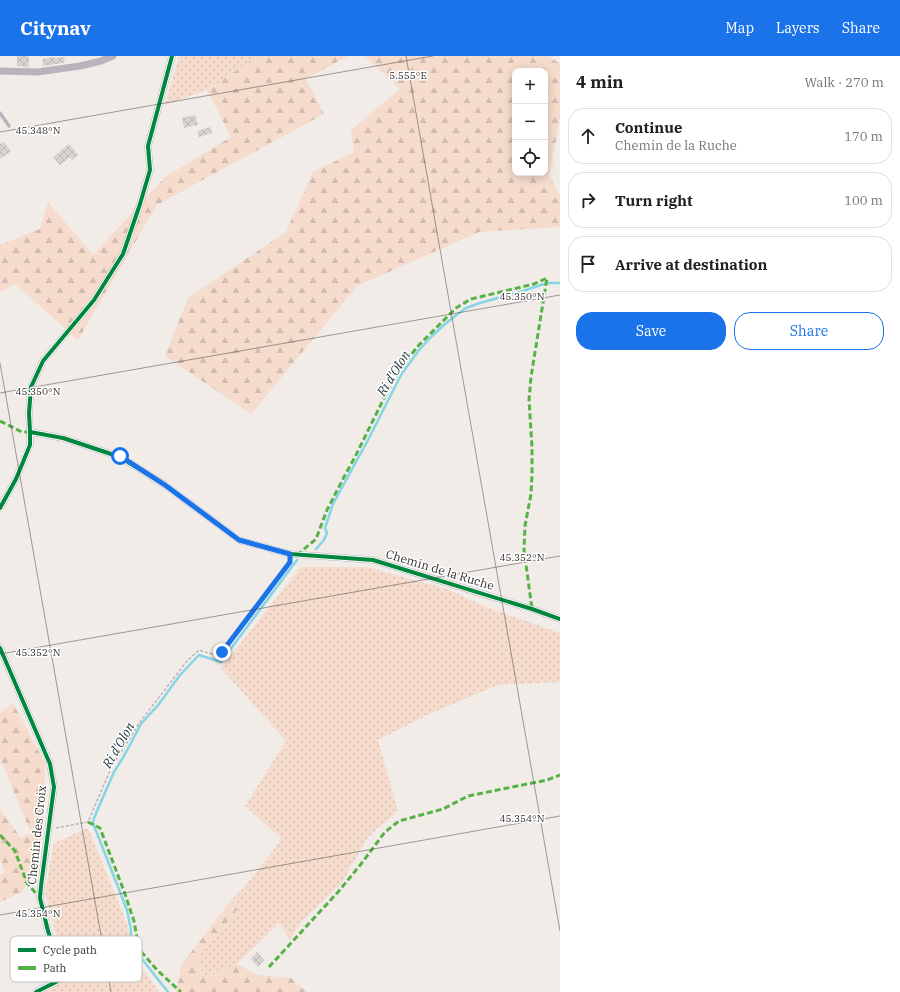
<!DOCTYPE html>
<html lang="en">
<head>
<meta charset="utf-8">
<style>
  body { margin:0; font-family:"IBM Plex Serif",serif; background:#f6f6f6; color:#202124 }
  .controls { position:absolute; right:12px; top:12px; display:grid; overflow:hidden; border-radius:8px; box-shadow:0 2px 10px #0003 }
  .controls button { width:36px; height:36px; display:grid; place-items:center; padding:0; border:0; border-bottom:1px solid #e0e0e0; background:#fff; color:#202124; font:20px sans-serif }
  .stop { position:absolute; width:12px; height:12px; margin:-9px; border:3px solid #1a73e8; border-radius:50%; background:#fff }
  .stop.end { background:#1a73e8; border-color:#fff; box-shadow:0 1px 4px #0008 }
  .list { margin:0; padding:0; list-style:none }
  h2 { display:flex; justify-content:space-between; align-items:center; height:52px; margin:0; padding:0 16px; font-size:17px }
  h2 small { font-size:13px; font-weight:400; color:#757577 }
  .list li { display:grid; grid-template-columns:26px 1fr auto; gap:12px; align-items:center; box-sizing:border-box; height:56px; margin:0 8px 8px; padding:0 8px; border:1px solid #e0e0e0; border-radius:16px }
  .list b { display:block; font-size:15px; white-space:nowrap }
  .list p { margin:0; font-size:13px; white-space:nowrap; color:#757577 }
  .list em { font-size:13px; font-style:normal; color:#757577 }
  .actions { display:flex; gap:8px; padding:12px 16px }
  .actions a { flex:1; padding:9px 0; border:1px solid #1a73e8; border-radius:16px; text-align:center; font-size:14px; color:#1a73e8 }
  .actions .main { background:#1a73e8; color:#fff }
  .icon { flex:none; width:22px; height:22px; fill:none; stroke:currentColor; stroke-width:2; stroke-linecap:round; stroke-linejoin:round }
  .map { position:relative; flex:none; width:560px; height:936px; overflow:hidden }
  header { display:flex; align-items:center; gap:24px; box-sizing:border-box; height:56px; padding:0 20px; background:#1a73e8; color:#fff }
  header strong { font-size:19px }
  nav { display:flex; gap:22px; margin-inline-start:auto; font-size:14px }
  main { display:flex }
  aside { flex:1; background:#fff }
  .map>svg:first-child { display:block }
  .green { fill:url(#green-dots) }
  .forest { fill:url(#forest-firs); fill-rule:evenodd }
  .lines { fill:none; stroke-linecap:round; stroke-linejoin:round }
  .stream { stroke:#84d5e5; stroke-width:2.5 }
  .building { fill:url(#building-cross-hatch) }
  .path { stroke:#b8b4b9; stroke-width:1.5; stroke-dasharray:3 2; stroke-linecap:butt }
  .lane { stroke:#b8b3bd; stroke-width:3.5 }
  .street { stroke:#b8b3bd; stroke-width:7 }
  .quiet { stroke:#56b246; stroke-width:3; stroke-dasharray:6 3; stroke-linecap:butt }
  .cycleway-casing { stroke:#fff; stroke-width:6 }
  .cycleway { stroke:#00873e; stroke-width:4 }
  .route { stroke:#1a73e8; stroke-width:5 }
  .ticks { fill:none; stroke:#34302e; stroke-width:1; stroke-opacity:0.45 }
  .labels { text-anchor:middle; stroke-width:3; stroke-linejoin:round; paint-order:stroke }
  .street-label { font-size:12px; fill:#34302e; stroke:#fff }
  .water-label { font-size:13px; font-style:italic; fill:#1e3338; stroke:#fff }
  .key { fill:#fff; stroke:#c2c1c0; stroke-width:1 }
  .key-label { font-size:11px; fill:#34302e }
  .ticks-label { font-size:10px; text-anchor:middle; fill:#34302e; stroke:#fff; stroke-width:3; stroke-linejoin:round; paint-order:stroke }
</style>
</head>
<body>
<header>
<strong>Citynav</strong>
<nav><a>Map</a><a>Layers</a><a>Share</a></nav>
</header>
<main>
<div class="map">
<svg width="560" height="936" viewBox="0 0 560 936">
  <defs>
    <pattern id="green-dots" width="8" height="8" patternUnits="userSpaceOnUse"><rect width="8" height="8" fill="#f5dccd"/><path d="M2 2h.1M6 6h.1" fill="none" stroke="#d3bdb0" stroke-width="1.8" stroke-linecap="round"/></pattern>
    <pattern id="forest-firs" width="22" height="20" patternUnits="userSpaceOnUse"><rect width="22" height="20" fill="#f5dccd"/><path d="M5 1l3.5 6h-7zM16 11l3.5 6h-7z" fill="#d3bdb0"/></pattern>
    <pattern id="building-cross-hatch" width="8" height="8" patternUnits="userSpaceOnUse"><rect width="8" height="8" fill="#d7d4d1"/><path d="M0 0l8 8M0 8l8-8" fill="none" stroke="#b9b6b4"/></pattern>
  </defs>
  <rect width="100%" height="100%" fill="#f2ece9"/>
  <g class="green">
    <polygon points="179,0 258,0 207,34 165,49"/>
    <polygon points="301,511 367,511 447,533 486,551 560,577 560,626 498,629 429,658 378,684 398,755 368,781 341,828 302,865 290,883 279,867 237,908 204,922 199,900 225,871 240,849 233,842 244,832 282,783 245,750 286,685 221,612"/>
    <polygon points="88,772 127,868 140,909 159,936 46,936 67,921 45,838 54,787"/>
  </g>
  <g class="forest">
    <polygon points="258,0 348,0 306,23 324,58 157,149 78,284 15,228 0,236 0,189 40,173 48,146 93,199 165,121 231,81 207,34"/>
    <path d="M 365,0 L 549,0 L 560,8 L 560,63 L 549,119 L 560,140 L 560,171 L 479,176 L 357,230 L 251,358 L 165,300 L 188,242 L 286,176 L 313,116 L 354,96 L 351,74 L 400,33 ZM 515,15 L 545,15 L 545,117 L 515,117 Z"/>
    <polygon points="13,647 45,707 43,777 33,820 22,836 0,846 0,819 5,817 0,802 0,753 21,782 31,777 0,703 0,657"/>
    <polygon points="233,842 240,849 225,871 199,900 204,922 237,908 258,919 291,922 307,936 176,936 181,909"/>
  </g>
  <g class="lines">
    <g class="stream">
      <polyline points="316,493 324,484 327,477 325,472 333,448 368,384 401,319 419,294 432,280 445,268 459,257 466,252 480,247 523,235 547,227 560,227"/>
      <polyline points="168,936 134,893 131,881 131,874 127,854 93,767 94,762 114,716 124,700 141,668 159,648 180,619 199,599 221,606 297,504"/>
    </g>
  </g>
  <g class="building">
    <polygon points="17,0 29,0 29,11 17,10"/>
    <polygon points="53,1 54,2 65,1 64,7 42,10 43,3"/>
    <polygon points="195,59 198,69 184,72 182,62"/>
    <polygon points="210,71 212,77 199,81 197,75"/>
    <polygon points="4,86 11,95 0,103 0,88"/>
    <polygon points="69,88 78,99 72,104 70,101 60,109 53,101"/>
    <polygon points="257,896 264,904 258,911 251,903"/>
  </g>
  <g class="lines">
    <polyline class="path" points="56,772 88,766 111,712 140,666 187,605 199,594 215,599 222,596 290,506 290,504"/>
    <polyline class="lane" points="0,57 9,70"/>
    <g class="street">
      <polyline points="0,15 38,16 80,10 101,5 113,0"/>
      <polyline points="30,376 63,382 120,401 165,429 239,484 290,498 373,504 532,553 560,563"/>
      <polyline points="0,452 16,423 30,389 30,376 29,357 31,331 43,305 94,244 123,198 140,148 150,114 148,90 172,0"/>
      <polyline points="0,592 50,708 54,731 41,830 40,842 48,875 57,902 60,924 36,936"/>
    </g>
    <g class="quiet">
      <polyline points="0,365 22,376 30,376"/>
      <polyline points="297,499 316,483 327,454 344,421 355,401 388,334 405,306 419,289 456,252 471,243 534,228 547,222 531,321 529,344 532,391 532,419 531,438 525,470 524,494 532,553"/>
      <polyline points="88,766 100,772 125,838 134,865 139,893 157,914 181,936"/>
      <polyline points="0,779 15,795 27,827 40,842"/>
      <polyline points="269,911 338,836 361,808 385,776 399,765 443,753 468,740 547,724 560,719"/>
    </g>
    <g class="cycleway-casing">
      <g id="cycleway">
        <polyline points="30,376 63,382 120,401 165,429 239,484 290,498 373,504 532,553 560,563"/>
        <polyline points="0,452 16,423 30,389 30,376 29,357 31,331 43,305 94,244 123,198 140,148 150,114 148,90 172,0"/>
        <polyline points="0,592 50,708 54,731 41,830 40,842 48,875 57,902 60,924 36,936"/>
      </g>
    </g>
    <use href="#cycleway" class="cycleway"/>
  </g>
  <g class="lines">
    <polyline class="route" points="120,400 165,429 239,484 290,498 290,506 222,596"/>
  </g>
  <path class="ticks" d="M 406,0 L 560,875M 0,76 L 433,0M 0,307 L 111,936M 0,337 L 560,239M 0,598 L 560,500M 0,859 L 560,760"/>
  <g class="labels">
    <g class="street-label">
      <text transform="translate(440 514) rotate(17)" y="4">Chemin de la Ruche</text>
      <text transform="translate(37 779) rotate(-84)" y="4">Chemin des Croix</text>
    </g>
    <g class="water-label">
      <text transform="translate(393 317) rotate(-58)" y="5">Ri d'Olon</text>
      <text transform="translate(118 689) rotate(-60)" y="5">Ri d'Olon</text>
    </g>
  </g>
  <rect x="10" y="880" width="132" height="46" rx="6" class="key"/>
  <rect x="18" y="892" width="18" height="4" fill="#00873e"/>
  <rect x="18" y="910" width="18" height="4" fill="#56b246"/>
  <g class="key-label">
    <text x="43" y="898">Cycle path</text>
    <text x="43" y="916">Path</text>
  </g>
  <g class="ticks-label">
    <text x="408" y="23">5.555°E</text>
    <text x="38" y="78">45.348°N</text>
    <text x="522" y="244">45.350°N</text>
    <text x="38" y="339">45.350°N</text>
    <text x="522" y="505">45.352°N</text>
    <text x="38" y="600">45.352°N</text>
    <text x="522" y="766">45.354°N</text>
    <text x="38" y="861">45.354°N</text>
  </g>
</svg>
<div class="controls">
<button>+</button>
<button>−</button>
<button><svg class="icon" aria-label="locate" viewBox="0 0 24 24"><circle cx="12" cy="12" r="6"/><path d="M12 2v4M12 18v4M2 12h4M18 12h4"/></svg></button>
</div>
<div class="stop" style="left:120px;top:400px"></div>
<div class="stop end" style="left:222px;top:596px"></div>
</div>
<aside>
<h2>4 min<small>Walk · 270 m</small></h2>
<ul class="list">
<li><svg class="icon" aria-label="ahead" viewBox="0 0 24 24"><path d="M12 20V5M6 11l6-6 6 6"/></svg><div><b>Continue</b><p>Chemin de la Ruche</p></div><em>170 m</em></li>
<li><svg class="icon" aria-label="right" viewBox="0 0 24 24"><path d="M7 20v-9h11M14 6l5 5-5 5"/></svg><div><b>Turn right</b></div><em>100 m</em></li>
<li><svg class="icon" aria-label="arrive" viewBox="0 0 24 24"><path d="M6 21V4h12l-3 4 3 4H6"/></svg><div><b>Arrive at destination</b></div></li>
</ul>
<div class="actions"><a class="main">Save</a><a>Share</a></div>
</aside>
</main>
</body>
</html>
